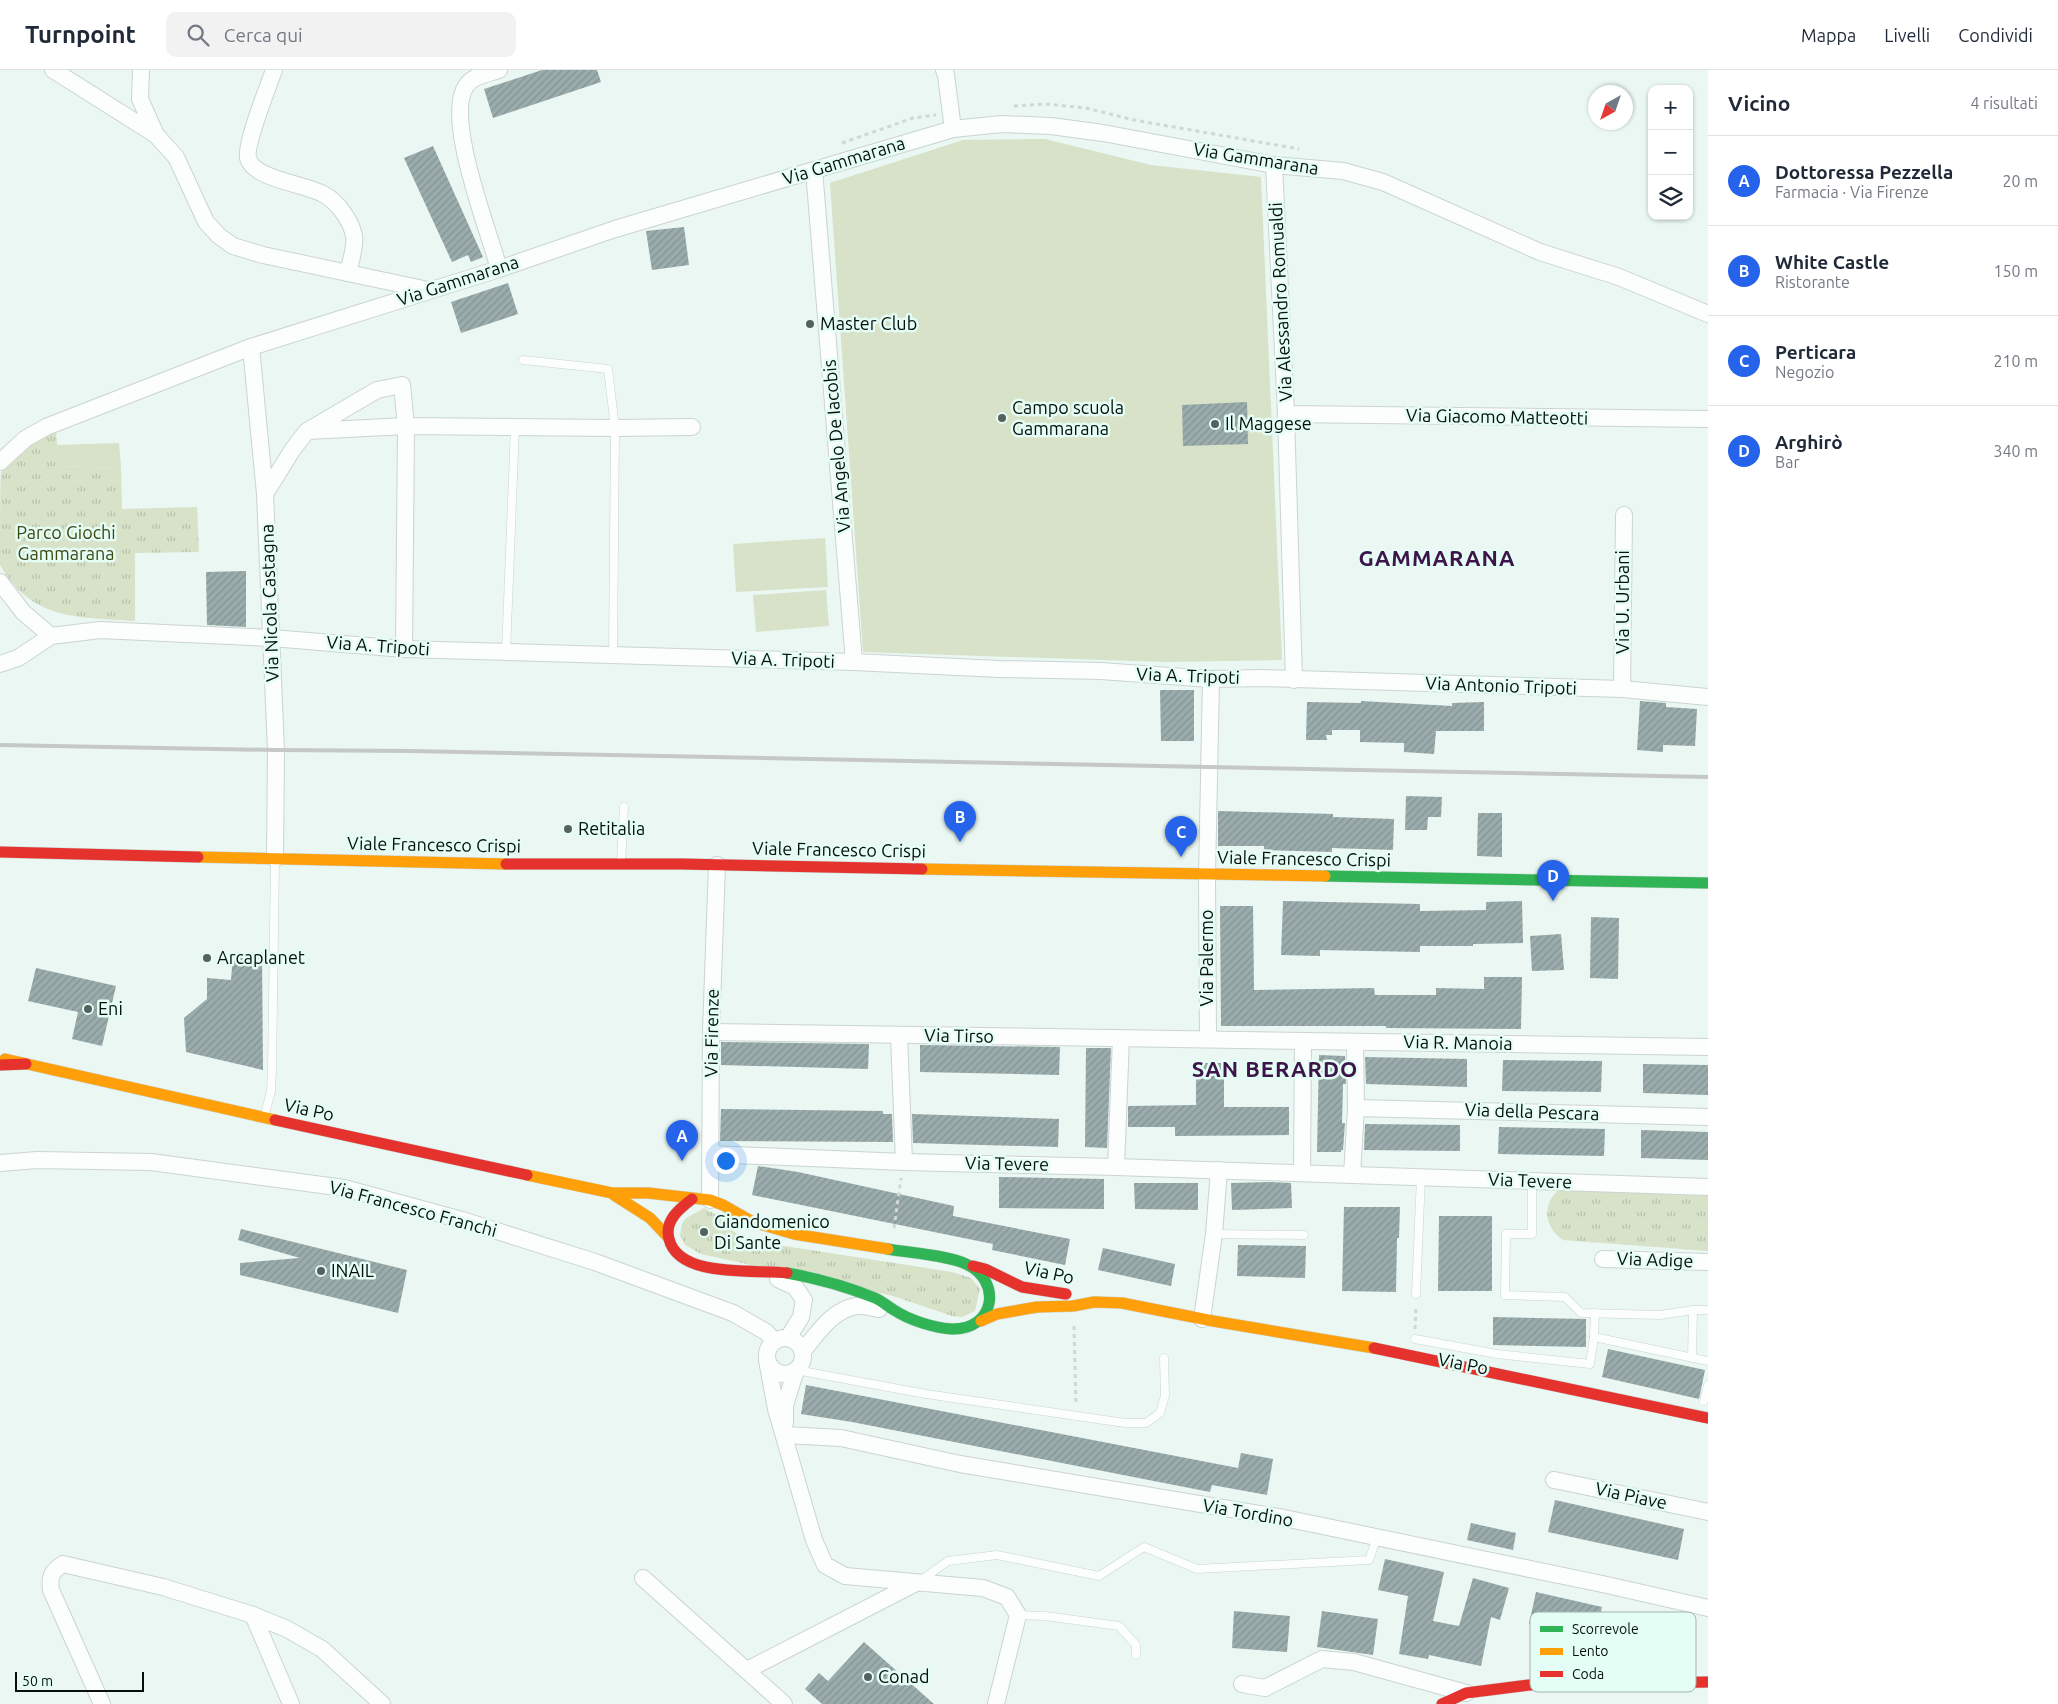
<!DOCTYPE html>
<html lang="it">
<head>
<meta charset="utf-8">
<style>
  body { margin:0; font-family:Ubuntu,sans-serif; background:#f2f2f3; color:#1f2937 }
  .controls { position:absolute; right:15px; top:15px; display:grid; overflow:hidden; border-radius:10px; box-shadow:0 1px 4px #0004 }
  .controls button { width:45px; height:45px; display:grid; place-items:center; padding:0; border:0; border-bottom:1px solid #e0e1e3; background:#fff; color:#1f2937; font:25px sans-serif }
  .compass { position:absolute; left:1588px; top:15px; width:45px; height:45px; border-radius:50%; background:#fff; box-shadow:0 1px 4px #0004; rotate:220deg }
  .scale { position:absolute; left:15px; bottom:12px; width:129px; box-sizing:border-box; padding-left:5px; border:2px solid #07100d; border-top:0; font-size:14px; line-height:18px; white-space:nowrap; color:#07100d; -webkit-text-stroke:4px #e4fdf5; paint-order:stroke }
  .you { position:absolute; left:725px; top:1090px; width:18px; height:18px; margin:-12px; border:4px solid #fff; border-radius:50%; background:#1a73e8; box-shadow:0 0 0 8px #1a73e833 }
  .badge { display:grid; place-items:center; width:32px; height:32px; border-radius:50%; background:#2563eb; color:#fff; font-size:16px; font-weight:700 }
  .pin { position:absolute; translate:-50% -41px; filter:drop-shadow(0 1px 2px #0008) }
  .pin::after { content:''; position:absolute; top:26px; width:18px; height:15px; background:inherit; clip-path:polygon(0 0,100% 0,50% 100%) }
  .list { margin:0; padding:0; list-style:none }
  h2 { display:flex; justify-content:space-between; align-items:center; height:65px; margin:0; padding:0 20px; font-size:21px }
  h2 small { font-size:16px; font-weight:400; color:#747a83 }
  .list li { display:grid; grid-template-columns:32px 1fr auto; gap:15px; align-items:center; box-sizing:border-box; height:90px; padding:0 20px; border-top:1px solid #e0e1e3 }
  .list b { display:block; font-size:19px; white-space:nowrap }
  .list p { margin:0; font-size:16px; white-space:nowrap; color:#747a83 }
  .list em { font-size:16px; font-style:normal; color:#747a83 }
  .icon { flex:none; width:28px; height:28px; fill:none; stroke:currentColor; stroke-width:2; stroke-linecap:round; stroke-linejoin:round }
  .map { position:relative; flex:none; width:1708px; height:1634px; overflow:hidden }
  header { display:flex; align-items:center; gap:30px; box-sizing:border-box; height:70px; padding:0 25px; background:#fff; border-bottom:1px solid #e0e1e3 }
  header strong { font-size:24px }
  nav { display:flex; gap:28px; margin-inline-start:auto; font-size:18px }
  .search { width:350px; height:45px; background:#f2f2f3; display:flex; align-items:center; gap:12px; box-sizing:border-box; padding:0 18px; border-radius:10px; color:#747a83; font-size:19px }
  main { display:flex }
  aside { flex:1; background:#fff }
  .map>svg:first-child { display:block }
  .grass { fill:url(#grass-tufts) }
  .pitch { fill:#d7e2c8 }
  .building { fill:url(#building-hatch) }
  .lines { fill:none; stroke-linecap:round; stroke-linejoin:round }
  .lane-casing { stroke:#cad4d1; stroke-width:9 }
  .street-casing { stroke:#cad4d1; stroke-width:18 }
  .fast-casing { stroke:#cad4d1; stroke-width:12 }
  .slow-casing { stroke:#cad4d1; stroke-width:12 }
  .jam-casing { stroke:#cad4d1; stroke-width:12 }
  .path { stroke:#d2d7d5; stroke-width:3; stroke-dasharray:4 4; stroke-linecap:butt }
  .lane { stroke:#fcfefd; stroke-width:8 }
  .street { stroke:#fcfefd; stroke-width:16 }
  .fast { stroke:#30b455; stroke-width:11 }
  .slow { stroke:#ff9f0a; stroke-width:11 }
  .jam { stroke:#e5322d; stroke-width:11 }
  .rail { stroke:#c5c8c7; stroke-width:4 }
  .poi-dot { fill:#56615e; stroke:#e4fdf5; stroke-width:2 }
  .labels { text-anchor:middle; stroke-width:5; stroke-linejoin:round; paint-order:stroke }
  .street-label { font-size:18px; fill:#07100d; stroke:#e4fdf5 }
  .poi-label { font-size:18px; fill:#07100d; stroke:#e4fdf5; text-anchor:start }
  .park-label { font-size:18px; fill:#404812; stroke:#e4fdf5 }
  .district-label { font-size:22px; font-weight:bold; letter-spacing:1px; fill:#3d154b; stroke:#e4fdf5 }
  .key { fill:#e4fdf5; stroke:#a2b6af; stroke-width:1 }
  .key-label { font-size:14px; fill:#07100d }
</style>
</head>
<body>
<header>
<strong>Turnpoint</strong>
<div class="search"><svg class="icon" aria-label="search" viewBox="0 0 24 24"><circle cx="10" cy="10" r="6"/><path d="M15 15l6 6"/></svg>Cerca qui</div>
<nav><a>Mappa</a><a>Livelli</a><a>Condividi</a></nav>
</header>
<main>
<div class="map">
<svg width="1708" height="1634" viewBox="0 0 1708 1634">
  <defs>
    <pattern id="grass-tufts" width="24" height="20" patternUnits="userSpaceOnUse" patternTransform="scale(1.25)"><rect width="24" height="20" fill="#d7e2c8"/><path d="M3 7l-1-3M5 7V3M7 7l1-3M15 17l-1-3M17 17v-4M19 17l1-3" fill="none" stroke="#b7c1ab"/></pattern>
    <pattern id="building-hatch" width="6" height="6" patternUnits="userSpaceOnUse" patternTransform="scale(1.25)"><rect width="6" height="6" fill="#9bacac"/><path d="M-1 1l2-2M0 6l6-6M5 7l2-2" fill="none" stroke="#849393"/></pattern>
  </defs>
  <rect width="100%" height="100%" fill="#eaf7f3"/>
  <g class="grass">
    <path d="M 56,362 L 59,396 L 121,398 L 122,439 L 197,437 L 199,482 L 135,483 L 135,551 C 78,547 32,551 0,495 C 0,481 0,412 1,403 C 11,383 36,369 56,362 Z"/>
    <path d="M 1558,1120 L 1708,1124 L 1708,1181 L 1563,1170 C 1544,1157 1542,1136 1558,1120 Z"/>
    <polygon points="704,1138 724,1149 730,1159 746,1170 952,1202 971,1208 980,1219 975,1241 962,1247 952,1246 893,1226 701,1184 685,1175 680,1165 682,1154 685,1149"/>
  </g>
  <g class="pitch">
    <polygon points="1045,69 1151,95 1261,107 1282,590 1165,592 863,582 830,113 963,70"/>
    <polygon points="119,373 121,398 59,396 57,375"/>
    <polygon points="825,468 828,517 736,522 733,474"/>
    <polygon points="826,520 829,556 756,562 753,525"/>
  </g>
  <g class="building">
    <polygon points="542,0 597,0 601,12 493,48 484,19"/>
    <polygon points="433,76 483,187 471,192 468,185 452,192 404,88"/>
    <polygon points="684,157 689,195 652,200 646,161"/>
    <polygon points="508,213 518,244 461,263 451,232"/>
    <polygon points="1247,332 1248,374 1183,376 1182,335"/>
    <polygon points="246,501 246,557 207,555 206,502"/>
    <polygon points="1160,620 1194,620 1194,671 1161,671"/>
    <polygon points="1361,631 1452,636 1452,633 1484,632 1484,661 1436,661 1434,684 1404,682 1404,673 1360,672 1360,660 1332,660 1332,665 1326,665 1327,670 1306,670 1307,632 1361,633"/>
    <polygon points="1640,631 1666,633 1666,637 1697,639 1695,676 1663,675 1663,682 1637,680"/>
    <polygon points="1406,726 1442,727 1441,747 1428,747 1427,760 1405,760"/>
    <polygon points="1218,741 1333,744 1333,747 1394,749 1393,780 1332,778 1332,782 1264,780 1264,776 1218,776"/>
    <polygon points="1478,743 1502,743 1502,787 1477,786"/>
    <polygon points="1283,831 1420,834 1420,841 1486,840 1486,832 1522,831 1523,873 1473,874 1473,876 1420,876 1420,882 1320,880 1320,886 1281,885"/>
    <polygon points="1220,836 1253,836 1254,920 1374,918 1375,925 1436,925 1436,918 1484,919 1484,907 1522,907 1521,959 1386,958 1386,956 1221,956"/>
    <polygon points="1591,847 1619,848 1618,909 1590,908"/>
    <polygon points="1561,864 1564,900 1532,901 1530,866"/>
    <polygon points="262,882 263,1000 186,982 184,948 207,929 207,908 231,910 233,884"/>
    <polygon points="36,898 116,916 102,976 72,969 78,942 28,931"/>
    <polygon points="721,972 869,974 868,999 721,995"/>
    <polygon points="920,975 1060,977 1059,1005 920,1002"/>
    <polygon points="1086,978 1111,978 1107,1078 1085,1077"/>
    <polygon points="1319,985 1345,986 1346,1014 1343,1014 1342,1053 1345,1053 1343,1080 1341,1080 1341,1082 1317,1082"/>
    <polygon points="1365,987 1467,989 1467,1017 1366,1014"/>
    <polygon points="1503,990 1602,991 1601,1022 1502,1021"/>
    <polygon points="1196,993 1224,993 1224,1037 1289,1037 1289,1065 1175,1066 1175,1057 1128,1057 1128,1036 1196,1035"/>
    <polygon points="1643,994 1708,995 1708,1025 1643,1023"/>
    <polygon points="721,1039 883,1041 883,1044 892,1044 893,1072 720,1071"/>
    <polygon points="912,1044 1059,1049 1058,1077 913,1073"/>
    <polygon points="1365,1054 1460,1055 1460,1081 1364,1080"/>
    <polygon points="1499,1057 1605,1059 1604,1086 1498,1084"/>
    <polygon points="1641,1060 1708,1062 1708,1090 1641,1088"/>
    <polygon points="758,1096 798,1102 954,1136 953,1146 1070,1169 1065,1195 992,1180 993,1174 752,1125"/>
    <polygon points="999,1107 1104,1109 1104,1139 999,1138"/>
    <polygon points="1269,1112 1291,1113 1292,1138 1232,1140 1231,1113"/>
    <polygon points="1134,1113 1198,1113 1198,1140 1135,1139"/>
    <polygon points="1344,1137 1400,1137 1399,1168 1397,1168 1396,1222 1342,1221"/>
    <polygon points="1439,1146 1492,1146 1492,1221 1438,1221"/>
    <polygon points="241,1159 407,1200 398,1243 240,1205 240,1193 300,1188 238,1170"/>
    <polygon points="1238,1175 1306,1176 1305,1208 1237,1206"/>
    <polygon points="1103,1178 1175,1194 1171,1216 1098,1200"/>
    <polygon points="1493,1247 1586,1249 1586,1277 1493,1275"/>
    <polygon points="1608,1279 1705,1300 1699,1329 1602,1307"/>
    <polygon points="806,1315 1238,1398 1241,1383 1273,1389 1267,1425 1212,1415 1210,1422 852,1352 801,1344"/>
    <polygon points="1555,1430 1684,1459 1678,1490 1548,1462"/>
    <polygon points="1471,1453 1516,1463 1513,1480 1467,1470"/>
    <polygon points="1385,1489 1444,1502 1433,1551 1459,1556 1473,1508 1509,1518 1500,1550 1491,1547 1481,1596 1429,1585 1428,1589 1399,1584 1408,1526 1378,1520"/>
    <polygon points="1536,1522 1602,1537 1594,1570 1529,1554"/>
    <polygon points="1234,1541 1290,1546 1287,1582 1232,1578"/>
    <polygon points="1322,1541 1378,1549 1373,1585 1317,1577"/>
    <polygon points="864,1572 934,1634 822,1634 805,1619 819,1603 828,1611"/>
  </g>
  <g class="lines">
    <g class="lane-casing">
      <g id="lane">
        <polyline points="523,290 608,299 615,358 613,585"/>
        <polyline points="506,582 515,357"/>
        <polyline points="621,793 624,737"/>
        <polyline points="265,1044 271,1021 272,999 275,791"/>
        <polyline points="1532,1111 1532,1164 1506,1164 1505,1225 1565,1227 1581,1243 1660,1245 1693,1240 1708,1240"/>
        <polyline points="1214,1164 1304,1165"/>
        <polyline points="1416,1224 1421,1107"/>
        <polyline points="1594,1267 1708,1291"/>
        <polyline points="1415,1269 1497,1284 1590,1294 1594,1267 1595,1243"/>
        <polyline points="1692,1287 1693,1240"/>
        <polyline points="796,1300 926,1324 1125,1353 1146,1353 1160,1343 1165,1326 1164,1288"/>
        <polyline points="1704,1331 1708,1315"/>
        <polyline points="920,1511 948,1491 997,1485 1099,1506 1144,1477 1197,1499 1369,1490 1377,1467"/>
        <polyline points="1018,1545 1045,1546 1119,1556 1136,1575 1136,1585"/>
      </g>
    </g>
    <g class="street-casing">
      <g id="street">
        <polyline points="53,0 156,65 176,87 206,152 219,166 233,176 263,185 428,220"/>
        <polyline points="141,0 140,29 156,65"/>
        <path d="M 274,0 C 268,17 245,74 248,88 C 253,109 305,114 323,124 C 337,131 351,150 354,166 C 356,176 350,193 348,203"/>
        <polyline points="944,0 946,5 953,59"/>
        <polyline points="1274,95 1286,344 1294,610"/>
        <polyline points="814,100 854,592"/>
        <path d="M 499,199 C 489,161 444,48 466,16 C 473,5 488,4 499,0"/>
        <polyline points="251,277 265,424 276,680 275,789"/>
        <polyline points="1286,344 1708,349"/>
        <polyline points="309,360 377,320 402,315 406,356 404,579"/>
        <polyline points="0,392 25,369 46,357 251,277 499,199 615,159 953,59 1002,54 1051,56 1103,63 1274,95 1343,101 1383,112 1540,182 1619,207 1708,244"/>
        <polyline points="265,424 293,379 307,361 406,356 615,358 692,357"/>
        <polyline points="0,512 23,542 51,566"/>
        <polyline points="0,594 18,588 51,566 100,560 272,568 404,579 854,592 999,599 1101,601 1211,609 1263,608 1622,619 1708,627"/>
        <polyline points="1622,619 1624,445"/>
        <polyline points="711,962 1708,977"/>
        <polyline points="899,965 904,1092"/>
        <polyline points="1208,969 1207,806 1211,609"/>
        <polyline points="1356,1038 1708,1047"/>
        <polyline points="711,1084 904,1092 1116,1097 1708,1117"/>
        <polyline points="0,1093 37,1090 151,1092 344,1118 462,1150 595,1192 733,1243 766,1262 774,1271"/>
        <polyline points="1116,1097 1121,968"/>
        <polyline points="1302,1103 1303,971"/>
        <polyline points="1352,1105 1356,1038 1355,972"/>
        <polyline points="710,1130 711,962 717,795"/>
        <polyline points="1603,1189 1708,1192"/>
        <polyline points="778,1209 795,1217 804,1230 801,1247 788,1268"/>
        <polyline points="1202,1249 1214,1164 1219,1100"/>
        <circle cx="785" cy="1286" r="18"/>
        <path d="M 803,1281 C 817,1264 832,1240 856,1236 C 863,1235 872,1238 879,1239"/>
        <polyline points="767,1290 776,1339 814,1470 825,1495 845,1506 983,1518 1007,1527 1018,1545 996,1634"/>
        <polyline points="785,1353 785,1335 796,1300"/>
        <polyline points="785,1365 841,1368 960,1394 1284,1448 1607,1515 1708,1538"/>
        <polyline points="1554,1410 1708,1442"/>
        <polyline points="643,1508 784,1634"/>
        <polyline points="253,1545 291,1634"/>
        <polyline points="747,1600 916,1513"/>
        <polyline points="1242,1614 1265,1618 1322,1589 1354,1592 1466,1623"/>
        <path d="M 102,1634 L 51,1520 C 49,1506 52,1501 63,1494 L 163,1517 L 253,1545 L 287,1559 L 322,1579 L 382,1634"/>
      </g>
    </g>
    <g class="fast-casing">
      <g id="fast">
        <polyline points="1325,806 1708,813"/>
        <path d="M 787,1203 C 816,1208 848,1217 875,1228 C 882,1231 887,1236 894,1240 C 909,1250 934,1258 952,1259 C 995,1260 1003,1211 966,1194 C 947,1185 910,1183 888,1179"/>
      </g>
    </g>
    <g class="slow-casing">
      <g id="slow">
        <polyline points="198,787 506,794"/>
        <polyline points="922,799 1325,806"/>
        <polyline points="5,989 275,1050"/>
        <polyline points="527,1105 612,1123 648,1123 710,1130 723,1135 753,1152 794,1164 888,1179"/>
        <polyline points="614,1125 650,1148 668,1167"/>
        <polyline points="981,1251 997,1244 1037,1237 1073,1236 1094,1232 1122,1233 1213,1251 1374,1278"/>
      </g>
    </g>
    <g class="jam-casing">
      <g id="jam">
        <polyline points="0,782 198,787"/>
        <polyline points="506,794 682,794 922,799"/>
        <polyline points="0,995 26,994"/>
        <polyline points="275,1050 527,1105"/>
        <path d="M 692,1129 C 679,1139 664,1151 669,1169 C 679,1209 756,1199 787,1203"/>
        <polyline points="973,1196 985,1199 1022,1217 1066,1224"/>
        <polyline points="1374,1278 1708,1348"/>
        <polyline points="1442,1634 1466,1623 1529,1615 1708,1612"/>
      </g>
    </g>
    <g class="path">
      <polyline points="1014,36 1046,34 1086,38 1134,50 1299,79"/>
      <polyline points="842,73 913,48 936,45"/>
      <polyline points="894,1158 901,1108"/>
      <polyline points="1074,1256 1076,1335"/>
      <polyline points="1415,1259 1416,1235"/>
    </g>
    <use href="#lane" class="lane"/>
    <use href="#street" class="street"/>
    <use href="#fast" class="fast"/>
    <use href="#slow" class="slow"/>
    <use href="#jam" class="jam"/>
    <polyline class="rail" points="0,675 276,680 410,681 1708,707"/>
  </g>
  <g class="poi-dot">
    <circle cx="810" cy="254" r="5"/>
    <circle cx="1002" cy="348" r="5"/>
    <circle cx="1215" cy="354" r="5"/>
    <circle cx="568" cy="759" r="5"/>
    <circle cx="207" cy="888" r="5"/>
    <circle cx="88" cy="939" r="5"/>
    <circle cx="704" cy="1162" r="5"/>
    <circle cx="321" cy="1201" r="5"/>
    <circle cx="868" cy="1607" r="5"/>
  </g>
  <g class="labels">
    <g class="street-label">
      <text transform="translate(1256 89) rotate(9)" y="6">Via Gammarana</text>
      <text transform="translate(844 91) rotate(-17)" y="6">Via Gammarana</text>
      <text transform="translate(458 211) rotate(-18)" y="6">Via Gammarana</text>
      <text transform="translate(1281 232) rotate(-93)" y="6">Via Alessandro Romualdi</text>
      <text transform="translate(1497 347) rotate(1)" y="6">Via Giacomo Matteotti</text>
      <text transform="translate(837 376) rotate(-95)" y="6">Via Angelo De Iacobis</text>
      <text transform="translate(1623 532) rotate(-90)" y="6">Via U. Urbani</text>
      <text transform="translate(270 533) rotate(-92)" y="6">Via Nicola Castagna</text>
      <text transform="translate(378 576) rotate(4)" y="6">Via A. Tripoti</text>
      <text transform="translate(783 590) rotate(2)" y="6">Via A. Tripoti</text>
      <text transform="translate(1188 606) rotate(2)" y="6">Via A. Tripoti</text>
      <text transform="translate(1501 616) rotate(2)" y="6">Via Antonio Tripoti</text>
      <text transform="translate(434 775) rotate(1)" y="6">Viale Francesco Crispi</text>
      <text transform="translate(839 780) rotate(1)" y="6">Viale Francesco Crispi</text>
      <text transform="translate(1304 789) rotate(1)" y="6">Viale Francesco Crispi</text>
      <text transform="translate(1207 888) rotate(-90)" y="6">Via Palermo</text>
      <text transform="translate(712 963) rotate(-89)" y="6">Via Firenze</text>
      <text transform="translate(959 966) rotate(1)" y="6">Via Tirso</text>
      <text transform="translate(1458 973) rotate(1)" y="6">Via R. Manoia</text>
      <text transform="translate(309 1040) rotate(12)" y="6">Via Po</text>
      <text transform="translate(1532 1042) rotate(2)" y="6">Via della Pescara</text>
      <text transform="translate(1007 1094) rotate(1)" y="6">Via Tevere</text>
      <text transform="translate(1530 1111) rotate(2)" y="6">Via Tevere</text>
      <text transform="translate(413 1139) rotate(15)" y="6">Via Francesco Franchi</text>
      <text transform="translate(1655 1190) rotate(2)" y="6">Via Adige</text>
      <text transform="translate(1049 1203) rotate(12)" y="6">Via Po</text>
      <text transform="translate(1463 1294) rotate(11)" y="6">Via Po</text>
      <text transform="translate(1631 1426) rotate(12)" y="6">Via Piave</text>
      <text transform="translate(1248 1443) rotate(10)" y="6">Via Tordino</text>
    </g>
    <g class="poi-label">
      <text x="820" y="260">Master Club</text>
      <text x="1012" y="344">Campo scuola<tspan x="1012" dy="21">Gammarana</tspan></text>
      <text x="1225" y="360">Il Maggese</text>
      <text x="578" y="765">Retitalia</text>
      <text x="217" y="894">Arcaplanet</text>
      <text x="98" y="945">Eni</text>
      <text x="714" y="1158">Giandomenico<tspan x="714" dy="21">Di Sante</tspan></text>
      <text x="331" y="1207">INAIL</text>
      <text x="878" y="1613">Conad</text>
    </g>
    <g class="park-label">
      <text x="66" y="469">Parco Giochi<tspan x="66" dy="21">Gammarana</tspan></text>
    </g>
    <g class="district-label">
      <text x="1437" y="496">GAMMARANA</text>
      <text x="1275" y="1007">SAN BERARDO</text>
    </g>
  </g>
  <rect x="1530" y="1542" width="166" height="80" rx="8" class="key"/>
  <rect x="1540" y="1556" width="23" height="6" fill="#30b455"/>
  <rect x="1540" y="1578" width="23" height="7" fill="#ff9f0a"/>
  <rect x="1540" y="1601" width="23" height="6" fill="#e5322d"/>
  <g class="key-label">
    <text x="1572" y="1564">Scorrevole</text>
    <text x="1572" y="1586">Lento</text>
    <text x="1572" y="1609">Coda</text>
  </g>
</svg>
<div class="controls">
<button>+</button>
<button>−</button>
<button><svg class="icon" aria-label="layers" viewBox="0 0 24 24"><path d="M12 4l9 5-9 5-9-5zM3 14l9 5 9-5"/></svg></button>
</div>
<svg class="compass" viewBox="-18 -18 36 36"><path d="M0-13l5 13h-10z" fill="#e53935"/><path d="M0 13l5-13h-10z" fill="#747a83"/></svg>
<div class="scale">50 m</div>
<div class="you"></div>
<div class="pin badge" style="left:682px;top:1091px">A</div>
<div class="pin badge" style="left:960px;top:772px">B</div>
<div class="pin badge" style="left:1181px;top:787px">C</div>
<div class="pin badge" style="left:1553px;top:831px">D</div>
</div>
<aside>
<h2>Vicino<small>4 risultati</small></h2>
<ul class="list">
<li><span class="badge">A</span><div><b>Dottoressa Pezzella</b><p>Farmacia · Via Firenze</p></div><em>20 m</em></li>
<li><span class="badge">B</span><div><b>White Castle</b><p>Ristorante</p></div><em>150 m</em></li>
<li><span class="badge">C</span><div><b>Perticara</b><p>Negozio</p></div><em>210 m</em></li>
<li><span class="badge">D</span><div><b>Arghirò</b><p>Bar</p></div><em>340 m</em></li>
</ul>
</aside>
</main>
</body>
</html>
